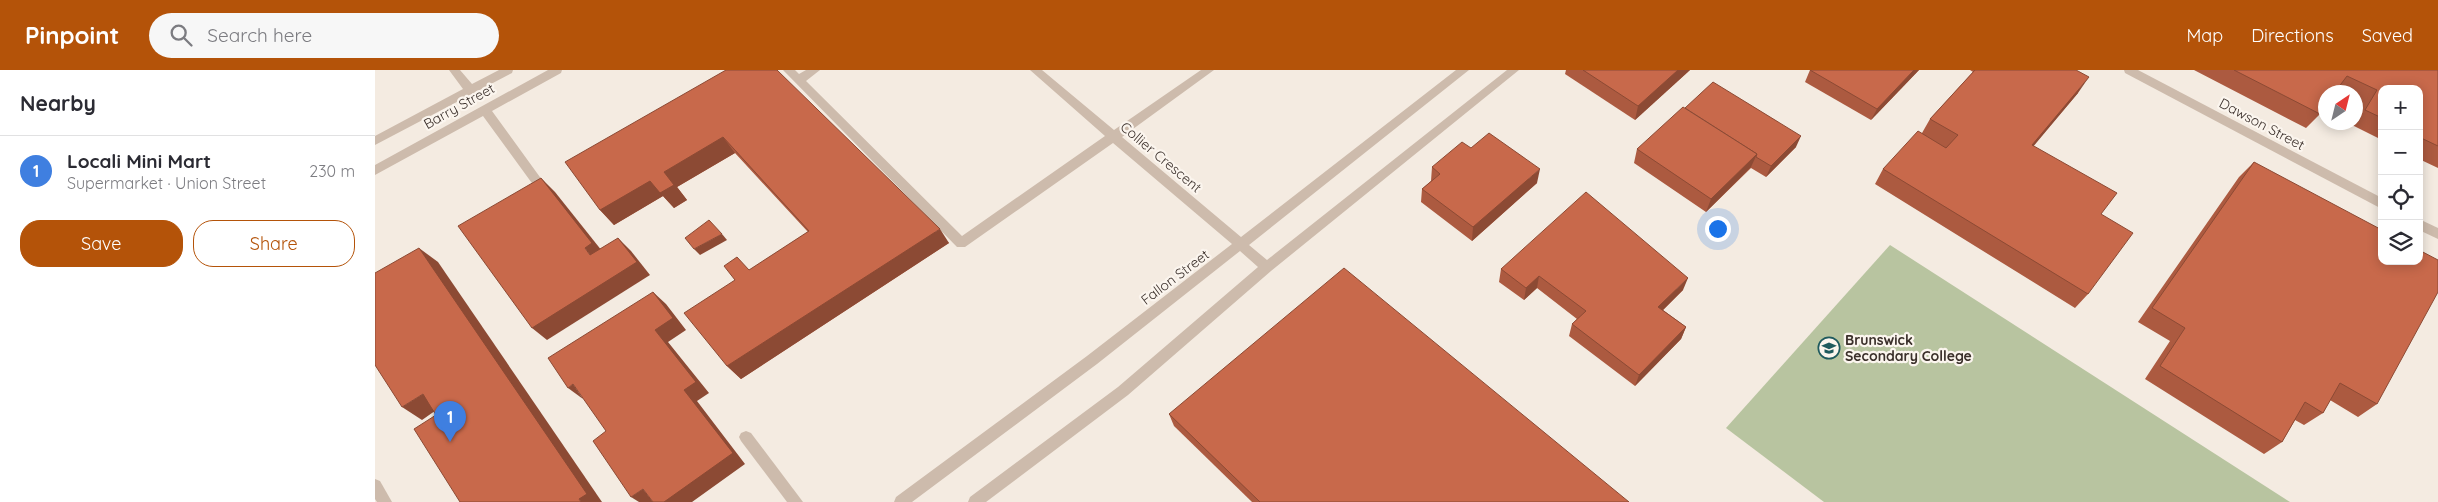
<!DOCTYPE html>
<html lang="en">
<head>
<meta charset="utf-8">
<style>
  body { margin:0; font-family:Quicksand,sans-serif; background:#f7f7f7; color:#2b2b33 }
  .controls { position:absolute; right:15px; top:15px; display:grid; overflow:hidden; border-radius:10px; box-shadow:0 2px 12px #0003 }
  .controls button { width:45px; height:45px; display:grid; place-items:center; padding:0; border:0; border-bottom:1px solid #e1e1e2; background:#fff; color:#2b2b33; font:25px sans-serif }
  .compass { position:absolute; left:1943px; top:15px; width:45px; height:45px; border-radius:50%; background:#fff; box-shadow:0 2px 12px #0003; rotate:35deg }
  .you { position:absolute; left:1342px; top:158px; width:18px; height:18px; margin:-12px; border:4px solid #fff; border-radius:50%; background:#1a73e8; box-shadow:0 0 0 8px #1a73e833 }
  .badge { display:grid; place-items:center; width:32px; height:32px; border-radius:50%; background:#b45309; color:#fff; font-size:16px; font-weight:700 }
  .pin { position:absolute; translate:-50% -41px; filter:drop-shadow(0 1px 2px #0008) }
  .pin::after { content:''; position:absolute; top:26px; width:18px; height:15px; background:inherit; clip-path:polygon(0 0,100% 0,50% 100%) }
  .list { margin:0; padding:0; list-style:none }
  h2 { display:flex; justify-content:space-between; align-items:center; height:65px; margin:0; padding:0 20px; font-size:21px }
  h2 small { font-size:16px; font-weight:400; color:#7c7c81 }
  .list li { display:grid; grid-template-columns:32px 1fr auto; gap:15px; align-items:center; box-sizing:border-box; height:70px; padding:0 20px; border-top:1px solid #e1e1e2 }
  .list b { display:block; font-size:19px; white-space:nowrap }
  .list p { margin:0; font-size:16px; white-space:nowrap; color:#7c7c81 }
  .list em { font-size:16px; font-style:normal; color:#7c7c81 }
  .actions { display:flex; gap:10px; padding:15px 20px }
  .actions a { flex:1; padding:11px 0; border:1px solid #b45309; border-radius:20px; text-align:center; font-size:18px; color:#b45309 }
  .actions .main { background:#b45309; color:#fff }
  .icon { flex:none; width:28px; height:28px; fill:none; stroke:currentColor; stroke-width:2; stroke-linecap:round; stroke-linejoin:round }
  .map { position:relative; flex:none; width:2063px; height:432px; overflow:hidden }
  header { display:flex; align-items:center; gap:30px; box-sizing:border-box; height:70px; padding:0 25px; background:#b45309; color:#fff }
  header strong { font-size:24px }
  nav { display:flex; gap:28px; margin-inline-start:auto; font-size:18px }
  .search { width:350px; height:45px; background:#f7f7f7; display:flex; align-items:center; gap:12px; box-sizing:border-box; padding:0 18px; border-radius:28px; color:#7c7c81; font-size:19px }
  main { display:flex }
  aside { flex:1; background:#fff }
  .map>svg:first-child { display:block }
  .green { fill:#b8c4a0 }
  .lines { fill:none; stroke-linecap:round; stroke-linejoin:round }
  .minor { fill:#cdbbac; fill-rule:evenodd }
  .wall { fill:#ac5a40 }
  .shaded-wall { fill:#8c4a34 }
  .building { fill:#c8694b; stroke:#8c4a34 }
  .labels { text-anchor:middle; stroke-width:4.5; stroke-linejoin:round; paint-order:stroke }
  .street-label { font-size:14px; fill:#3b302b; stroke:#fbf5ee }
  .poi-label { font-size:14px; font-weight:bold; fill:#3b302b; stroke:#fbf5ee; text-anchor:start }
</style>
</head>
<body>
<header>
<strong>Pinpoint</strong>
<div class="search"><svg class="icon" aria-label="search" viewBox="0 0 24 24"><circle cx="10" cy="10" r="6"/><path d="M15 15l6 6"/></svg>Search here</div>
<nav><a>Map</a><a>Directions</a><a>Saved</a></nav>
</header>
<main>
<aside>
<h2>Nearby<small></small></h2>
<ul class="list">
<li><span class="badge" style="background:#3f7fe0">1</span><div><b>Locali Mini Mart</b><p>Supermarket · Union Street</p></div><em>230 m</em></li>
</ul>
<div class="actions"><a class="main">Save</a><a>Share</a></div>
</aside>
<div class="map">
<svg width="2063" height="432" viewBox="0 0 2063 432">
  <rect width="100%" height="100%" fill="#f4ebe1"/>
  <polygon class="green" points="1515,175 1915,432 1449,432 1351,358"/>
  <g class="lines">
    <g class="minor">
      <polygon points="74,0 85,0 97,14 124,0 138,0 137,3 0,75 0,66 88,19"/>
      <polygon points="173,0 187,0 186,3 117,41 175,121 177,124 175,127 167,127 108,46 0,105 0,95"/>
      <polygon points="408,0 420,0 424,4 431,0 445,0 431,11 587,166 730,66 655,0 667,0 739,60 826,0 839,0 747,67 866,167 1081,0 1094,0 874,175 892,190 1132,0 1144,0 896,201 753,325 611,432 593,432 595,427 743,317 883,197 865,181 722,294 537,432 519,432 521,427 712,286 857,174 738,73 590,177 582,177"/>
      <polygon points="1749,0 1763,0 2007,128 2007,139 1750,3"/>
      <polygon points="2044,149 2063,158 2063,169 2044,160"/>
      <polygon points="371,361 376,363 428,432 412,432 366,371 364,367 366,363"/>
      <polygon points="0,409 5,411 17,432 2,432 0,429"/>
    </g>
  </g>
  <g class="wall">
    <polygon points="351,0 574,173 366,309 352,296 360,210 433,162 360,83 302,117 312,130 299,138 288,126 239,155 225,140"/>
    <polygon points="1191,0 1315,0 1260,50 1190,4"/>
    <polygon points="1435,0 1544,0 1496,50 1430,12"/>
    <polygon points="1595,0 1701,0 1703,23 1658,76 1726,144 1713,224 1700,238 1500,114 1508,99 1547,63 1555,49 1598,2"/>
    <polygon points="1819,0 2063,0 2063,98 2044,89 2044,19 2007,19 2007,70 1975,54 1976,52 1980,52 1980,45 1987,35 1980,31 1980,22 1961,22 1945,44 1931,58"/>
    <polygon points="1421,77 1391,107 1376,98 1331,142 1259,93 1262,79"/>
    <polygon points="1096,78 1162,113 1097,171 1046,132 1047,119 1056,111 1057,97"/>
    <polygon points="1879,92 2002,334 1983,347 1955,330 1948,343 1929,355 1920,350 1907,372 1889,384 1770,309 1795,271 1763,252 1864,107"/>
    <polygon points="1126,199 1308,220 1288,240 1311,257 1306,269 1260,316 1194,266 1197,254 1202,249 1162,218 1149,230 1124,212"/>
    <polygon points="794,344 1254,432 877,432 799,356"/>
  </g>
  <g class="shaded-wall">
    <polygon points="1303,0 1315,0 1260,50 1263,36"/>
    <polygon points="1539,0 1544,0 1496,50 1502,39"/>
    <polygon points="1714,7 1703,23 1646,91 1657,75"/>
    <polygon points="1426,66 1421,77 1391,107 1396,96"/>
    <polygon points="348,67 360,83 302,117 312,130 299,138 288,126 239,155 225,140"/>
    <polygon points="1382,84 1376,97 1331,142 1336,129"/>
    <polygon points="1165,99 1162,113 1097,171 1098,157"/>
    <polygon points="166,108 180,122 231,186 215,185 210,178"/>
    <polygon points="565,159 574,173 366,309 352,296"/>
    <polygon points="347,164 352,170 325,185 319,179"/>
    <polygon points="243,168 256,181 275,205 172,270 157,258"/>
    <polygon points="44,178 63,192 227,432 206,432"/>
    <polygon points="1164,206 1162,218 1149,230 1151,218"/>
    <polygon points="1313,208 1308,220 1279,249 1283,237"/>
    <polygon points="278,222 291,234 311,260 293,272 334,323 322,331 370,394 317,432 289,432 309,320 280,260"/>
    <polygon points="1311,257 1306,269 1260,316 1264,305"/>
    <polygon points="198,314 208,329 193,318"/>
    <polygon points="48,324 67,336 47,350 27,337"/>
    <polygon points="268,419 278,432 264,432 256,427"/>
  </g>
  <g class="building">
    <polygon points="351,0 402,0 565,159 352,296 309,243 360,210 349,196 362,187 374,200 434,161 348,67 289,102 299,115 285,123 275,111 225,140 190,92"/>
    <polygon points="1208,0 1303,0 1263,36"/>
    <polygon points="1435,0 1539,0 1502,39"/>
    <polygon points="1600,0 1701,0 1714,7 1657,75 1742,123 1726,144 1758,163 1713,224 1508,99 1543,61 1571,78 1583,65 1555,49"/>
    <polygon points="1859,0 2063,0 2063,76 2044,67 2044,19 2007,19 2007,48 1990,40 2002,20 1972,6 1960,22 1950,22 1950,36 1945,44"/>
    <polygon points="1338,12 1426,66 1396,96 1381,87 1382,84 1310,38"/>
    <polygon points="1308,37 1382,84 1336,129 1262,79"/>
    <polygon points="1114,63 1165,99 1098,157 1047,119 1065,104 1057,97 1087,72 1096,78"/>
    <polygon points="1879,92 2007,160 2007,191 2044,191 2044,180 2063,190 2063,222 2002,334 1965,313 1948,343 1930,332 1907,372 1785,296 1810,258 1777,238"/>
    <polygon points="166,108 217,173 210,178 215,185 243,168 262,192 157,258 83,156"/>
    <polygon points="1211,122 1313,208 1283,237 1311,257 1264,305 1197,254 1211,241 1164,206 1151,218 1126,199"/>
    <polygon points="334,150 347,164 319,179 310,168"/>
    <polygon points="44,178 212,424 204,429 206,432 85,432 39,359 61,345 54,334 48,324 27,337 0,295 0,203"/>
    <polygon points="969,198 1254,432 885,432 794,344"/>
    <polygon points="278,222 298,248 280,260 321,312 309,320 358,383 289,432 278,432 268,419 256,427 218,371 231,361 198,314 193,318 173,288"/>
  </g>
  <defs>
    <g id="school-ring" transform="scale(1.125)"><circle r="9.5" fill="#fbf5ee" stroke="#1f5a5e" stroke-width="1.5"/><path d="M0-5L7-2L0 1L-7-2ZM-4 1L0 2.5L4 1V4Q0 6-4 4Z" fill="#1f5a5e"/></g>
  </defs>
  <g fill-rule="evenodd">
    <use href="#school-ring" x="1454" y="278"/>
  </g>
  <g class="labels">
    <g class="street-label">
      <text transform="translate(84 36) rotate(-29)" y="5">Barry Street</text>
      <text transform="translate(1887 54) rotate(28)" y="5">Dawson Street</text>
      <text transform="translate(786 87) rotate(40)" y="5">Collier Crescent</text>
      <text transform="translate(800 207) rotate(-37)" y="5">Fallon Street</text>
    </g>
    <g class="poi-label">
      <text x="1470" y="275">Brunswick<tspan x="1470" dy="16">Secondary College</tspan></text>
    </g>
  </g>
</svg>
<div class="controls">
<button>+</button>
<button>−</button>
<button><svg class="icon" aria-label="locate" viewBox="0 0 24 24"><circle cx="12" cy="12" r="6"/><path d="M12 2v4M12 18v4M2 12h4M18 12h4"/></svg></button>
<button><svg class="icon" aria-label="layers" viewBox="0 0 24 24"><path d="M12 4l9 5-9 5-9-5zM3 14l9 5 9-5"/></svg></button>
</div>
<svg class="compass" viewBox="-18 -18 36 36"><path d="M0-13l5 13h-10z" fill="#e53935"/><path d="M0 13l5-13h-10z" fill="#7c7c81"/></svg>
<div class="you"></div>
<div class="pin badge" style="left:75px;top:372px;background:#3f7fe0">1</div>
</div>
</main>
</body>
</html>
